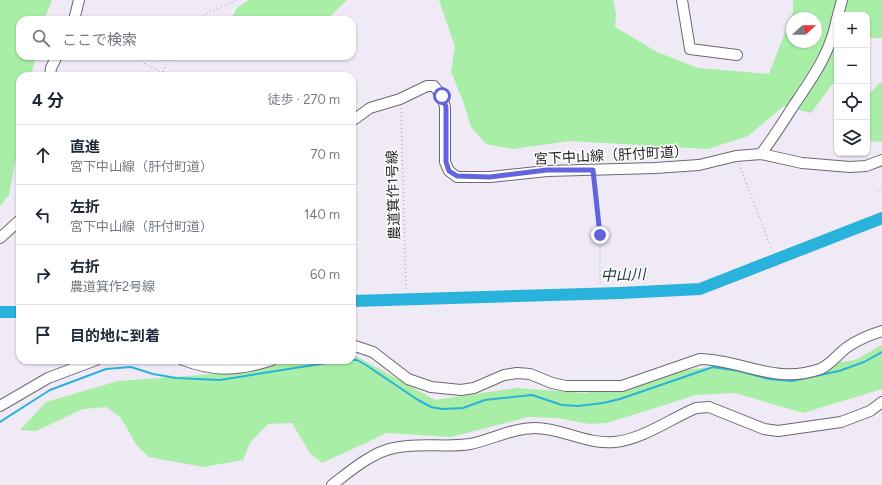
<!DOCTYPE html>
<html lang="ja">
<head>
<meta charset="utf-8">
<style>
  body { margin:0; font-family:Figtree,"Noto Sans JP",sans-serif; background:#f6f6f7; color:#1f2937 }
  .controls { position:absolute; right:12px; top:12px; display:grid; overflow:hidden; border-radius:8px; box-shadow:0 1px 3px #0004 }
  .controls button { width:36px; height:36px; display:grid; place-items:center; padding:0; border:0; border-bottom:1px solid #e0e1e3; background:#fff; color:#1f2937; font:20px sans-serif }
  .compass { position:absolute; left:786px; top:12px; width:36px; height:36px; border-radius:50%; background:#fff; box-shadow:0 1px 3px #0004; rotate:69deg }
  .stop { position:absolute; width:12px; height:12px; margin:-9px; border:3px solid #6364dd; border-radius:50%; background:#fff }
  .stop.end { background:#6364dd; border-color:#fff; box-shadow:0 1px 4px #0008 }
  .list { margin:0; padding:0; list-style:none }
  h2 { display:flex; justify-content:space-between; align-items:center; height:52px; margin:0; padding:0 16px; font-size:17px }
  h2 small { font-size:13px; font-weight:400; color:#747a83 }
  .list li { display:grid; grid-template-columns:26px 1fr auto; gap:12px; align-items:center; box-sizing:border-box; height:60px; padding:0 16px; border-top:1px solid #e0e1e3 }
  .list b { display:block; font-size:15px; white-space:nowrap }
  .list p { margin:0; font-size:13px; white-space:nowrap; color:#747a83 }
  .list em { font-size:13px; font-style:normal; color:#747a83 }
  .icon { flex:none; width:22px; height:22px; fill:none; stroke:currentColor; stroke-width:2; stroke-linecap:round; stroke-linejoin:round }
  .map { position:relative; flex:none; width:882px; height:485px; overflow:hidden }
  .search { position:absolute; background:#fff; box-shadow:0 1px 3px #0004; left:16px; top:16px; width:340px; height:44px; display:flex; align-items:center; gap:10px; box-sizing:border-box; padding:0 14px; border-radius:12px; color:#747a83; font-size:15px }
  .panel { position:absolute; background:#fff; box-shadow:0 1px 3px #0004; left:16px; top:72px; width:340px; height:292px; border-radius:12px }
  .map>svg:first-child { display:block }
  .green { fill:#a8eea6; fill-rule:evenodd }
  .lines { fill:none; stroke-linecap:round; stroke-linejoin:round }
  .stream { stroke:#29b2dc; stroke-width:2 }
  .river { stroke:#29b2dc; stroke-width:12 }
  .minor-casing { stroke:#6d6872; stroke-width:12 }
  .path { stroke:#9a979f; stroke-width:1; stroke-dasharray:1 3; stroke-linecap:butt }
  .minor { stroke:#fff; stroke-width:10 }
  .route { stroke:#6364dd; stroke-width:5 }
  .labels { text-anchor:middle; stroke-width:3; stroke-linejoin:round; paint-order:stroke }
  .street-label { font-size:14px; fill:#28262a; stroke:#fff }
  .water-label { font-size:15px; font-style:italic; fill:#1f353d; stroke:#fff }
</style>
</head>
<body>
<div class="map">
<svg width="882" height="485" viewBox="0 0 882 485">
  <rect width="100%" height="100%" fill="#efeaf5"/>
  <g class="green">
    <polygon points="0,0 52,0 44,20 20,20 20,56 36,56 31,76 20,76 20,136 9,195 0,206"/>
    <polygon points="249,0 347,0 326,20 230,20 238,7"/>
    <path d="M 439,0 L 613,0 L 616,14 L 615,27 L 657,52 L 698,68 L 769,74 L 793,12 L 793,0 L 882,0 L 882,38 L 867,38 L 867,15 L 837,15 L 837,78 L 811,113 L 784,106 L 748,136 L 708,149 L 570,141 L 513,149 L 486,144 L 471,127 L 463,101 L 451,72 L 455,47 ZM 792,18 L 816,18 L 816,42 L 792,42 Z"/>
    <polygon points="879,83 882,83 882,142 867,141 867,97"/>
    <polygon points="882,345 882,389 803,413 735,393 696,395 607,423 589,424 558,418 528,417 451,437 387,433 322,463 309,452 292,423 268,424 250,443 243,460 203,467 149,457 137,446 121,418 106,407 83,409 36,431 20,430 46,402 118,381 201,375 310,360 352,360 352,354 435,400 517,388 585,393 675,372 735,363 793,369 855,360"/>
  </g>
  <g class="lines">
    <g class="stream">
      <polyline points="346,360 357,360 366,365 418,400 431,407 442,409 463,408 485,400 532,395 562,405 578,406 603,403 620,399 713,367 739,371 769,379 792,381 839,371 864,362 882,352"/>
      <polyline points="0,422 50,390 106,369 131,367 153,374 176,378 220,380 345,360"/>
    </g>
    <g class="river">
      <polyline points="352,301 620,293 700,289 882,218"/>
      <polyline points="0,312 20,312"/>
    </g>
    <g class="minor-casing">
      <g id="minor">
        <polyline points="682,0 690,49 737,55"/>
        <polyline points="838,15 842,0"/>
        <polyline points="74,20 79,0"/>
        <polyline points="50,76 51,68 57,56"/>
        <polyline points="352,121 370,108 400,99 427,86 434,86 442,96 445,107 445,162 449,171 457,177 490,177 547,171 655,168 699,165 736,156 761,154 802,163 850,167 866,166 882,160"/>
        <path d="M 761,154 C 773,138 783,122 794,105 C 813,77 831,52 837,18"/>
        <polyline points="0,238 20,220"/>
        <path d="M 352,345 L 373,352 L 408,379 L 431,387 L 461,390 L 474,388 L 504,375 L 517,373 L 530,374 L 552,383 L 566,386 L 622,386 L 700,359 C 743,360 775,385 820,369 C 830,365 838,354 846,348 C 857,340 869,335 882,331"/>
        <path d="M 183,360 C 215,372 239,371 272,360"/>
        <polyline points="0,406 48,378 96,360"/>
        <path d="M 332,485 C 349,472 372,452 394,448 C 418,442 445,448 470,444 C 491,440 512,428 535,428 C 562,428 588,445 615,442 C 643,439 670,419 696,408 L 709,407 L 764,429 L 778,431 L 841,422 L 870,411 L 882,402"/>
      </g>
    </g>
    <g class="path">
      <polyline points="196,20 204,15 237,0"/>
      <polyline points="130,56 163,73 163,76"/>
      <polyline points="163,72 170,56"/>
      <polyline points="401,108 406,290"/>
      <polyline points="739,164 771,248"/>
      <polyline points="594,179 600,235 600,284"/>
      <polyline points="878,192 882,191"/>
    </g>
    <use href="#minor" class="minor"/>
  </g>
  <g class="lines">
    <polyline class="route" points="442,96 446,107 446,162 449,171 457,176 490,177 547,170 593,170 600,235"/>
  </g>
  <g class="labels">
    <g class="street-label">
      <text transform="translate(611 155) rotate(-3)" y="5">宮下中山線（肝付町道）</text>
      <text transform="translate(393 195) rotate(-92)" y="5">農道箕作1号線</text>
    </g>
    <g class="water-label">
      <text transform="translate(623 275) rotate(-2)" y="5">中山川</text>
    </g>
  </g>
</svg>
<div class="controls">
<button>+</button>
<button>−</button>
<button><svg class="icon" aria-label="locate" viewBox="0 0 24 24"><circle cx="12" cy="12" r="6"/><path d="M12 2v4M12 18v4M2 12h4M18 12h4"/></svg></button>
<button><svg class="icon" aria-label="layers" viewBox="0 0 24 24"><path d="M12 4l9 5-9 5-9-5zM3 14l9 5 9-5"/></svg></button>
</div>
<svg class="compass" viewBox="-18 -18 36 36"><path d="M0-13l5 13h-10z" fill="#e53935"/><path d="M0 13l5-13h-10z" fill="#747a83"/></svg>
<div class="stop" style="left:442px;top:96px"></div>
<div class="stop end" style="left:600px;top:235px"></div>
<div class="search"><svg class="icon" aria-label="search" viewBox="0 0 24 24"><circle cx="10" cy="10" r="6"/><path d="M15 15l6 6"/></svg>ここで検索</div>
<section class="panel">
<h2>4 分<small>徒歩 · 270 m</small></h2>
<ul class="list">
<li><svg class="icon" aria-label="ahead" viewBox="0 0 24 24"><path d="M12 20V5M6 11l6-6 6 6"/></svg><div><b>直進</b><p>宮下中山線（肝付町道）</p></div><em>70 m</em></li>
<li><svg class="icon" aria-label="left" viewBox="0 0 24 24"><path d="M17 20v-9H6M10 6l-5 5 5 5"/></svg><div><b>左折</b><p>宮下中山線（肝付町道）</p></div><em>140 m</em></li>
<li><svg class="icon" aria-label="right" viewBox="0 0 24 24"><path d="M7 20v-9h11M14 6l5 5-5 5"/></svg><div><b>右折</b><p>農道箕作2号線</p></div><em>60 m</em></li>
<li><svg class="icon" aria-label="arrive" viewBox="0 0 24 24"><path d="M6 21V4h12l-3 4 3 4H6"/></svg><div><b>目的地に到着</b></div></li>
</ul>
</section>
</div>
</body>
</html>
